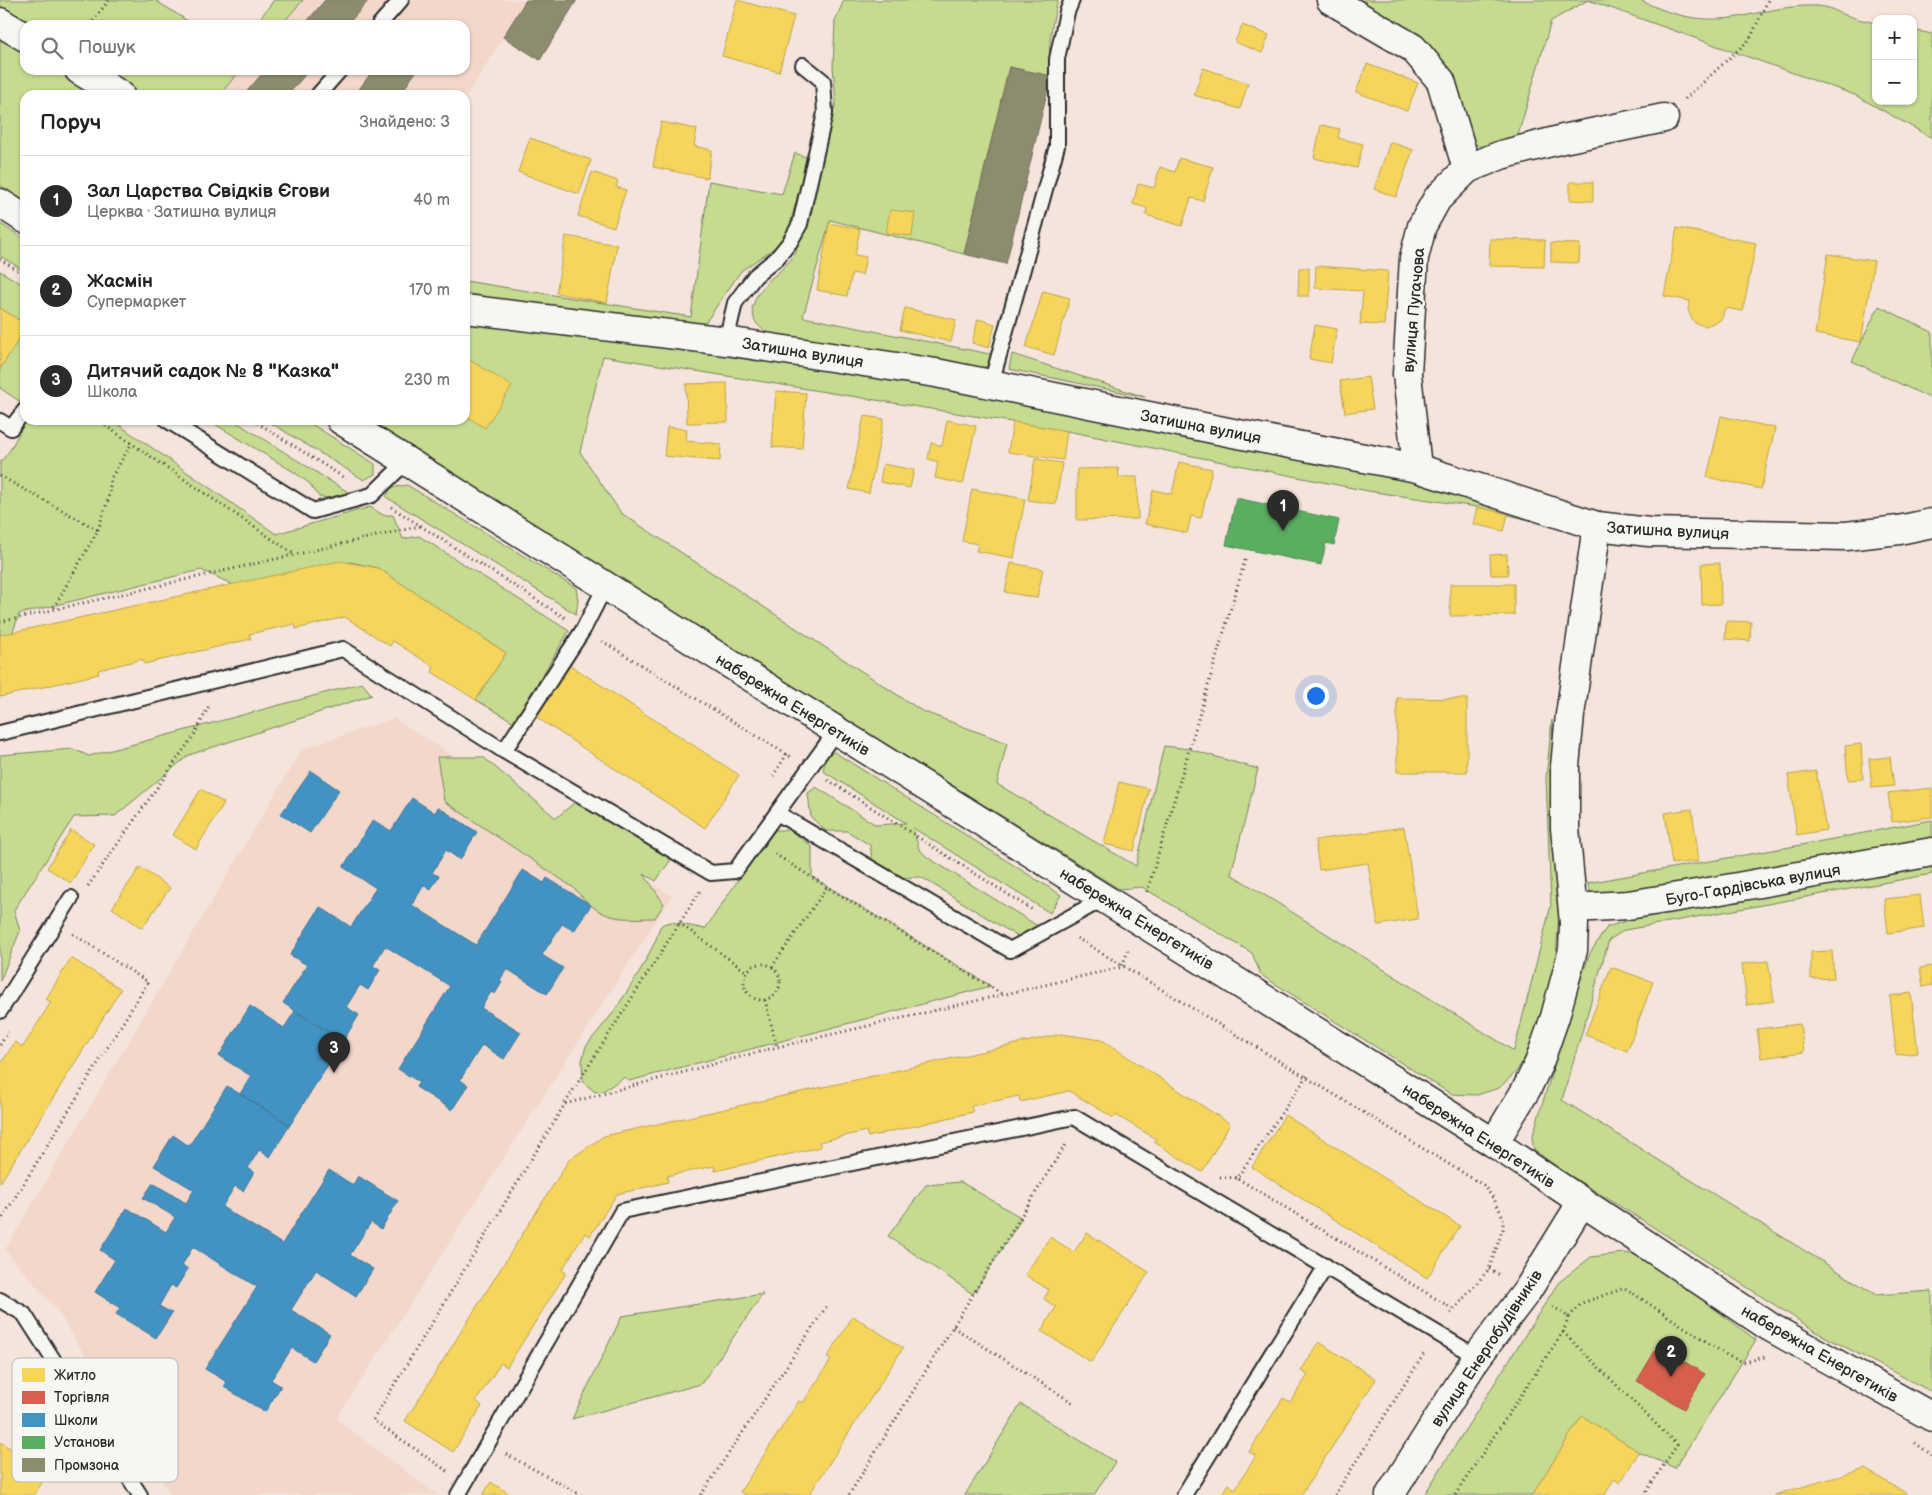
<!DOCTYPE html>
<html lang="uk">
<head>
<meta charset="utf-8">
<style>
  body { margin:0; font-family:"Balsamiq Sans",sans-serif; background:#f6f6f6; color:#222 }
  .controls { position:absolute; right:15px; top:15px; display:grid; overflow:hidden; border-radius:10px; box-shadow:0 1px 4px #0004 }
  .controls button { width:45px; height:45px; display:grid; place-items:center; padding:0; border:0; border-bottom:1px solid #e0e0e0; background:#fff; color:#222; font:25px sans-serif }
  .you { position:absolute; left:1315px; top:695px; width:18px; height:18px; margin:-12px; border:4px solid #fff; border-radius:50%; background:#1a73e8; box-shadow:0 0 0 8px #1a73e833 }
  .badge { display:grid; place-items:center; width:32px; height:32px; border-radius:50%; background:#2b2b2b; color:#fff; font-size:16px; font-weight:700 }
  .pin { position:absolute; translate:-50% -41px; filter:drop-shadow(0 1px 2px #0008) }
  .pin::after { content:''; position:absolute; top:26px; width:18px; height:15px; background:inherit; clip-path:polygon(0 0,100% 0,50% 100%) }
  .list { margin:0; padding:0; list-style:none }
  h2 { display:flex; justify-content:space-between; align-items:center; height:65px; margin:0; padding:0 20px; font-size:21px }
  h2 small { font-size:16px; font-weight:400; color:#767676 }
  .list li { display:grid; grid-template-columns:32px 1fr auto; gap:15px; align-items:center; box-sizing:border-box; height:90px; padding:0 20px; border-top:1px solid #e0e0e0 }
  .list b { display:block; font-size:19px; white-space:nowrap }
  .list p { margin:0; font-size:16px; white-space:nowrap; color:#767676 }
  .list em { font-size:16px; font-style:normal; color:#767676 }
  .icon { flex:none; width:28px; height:28px; fill:none; stroke:currentColor; stroke-width:2; stroke-linecap:round; stroke-linejoin:round }
  .map { position:relative; flex:none; width:1932px; height:1495px; overflow:hidden }
  .search { position:absolute; background:#fff; box-shadow:0 1px 4px #0004; left:20px; top:20px; width:450px; height:55px; display:flex; align-items:center; gap:12px; box-sizing:border-box; padding:0 18px; border-radius:15px; color:#767676; font-size:19px }
  .panel { position:absolute; background:#fff; box-shadow:0 1px 4px #0004; left:20px; top:90px; width:450px; height:335px; border-radius:15px }
  .map>svg:first-child { display:block }
  .built { fill:#f3d7cb }
  .green { fill:#c5db90; stroke:#78835e }
  .homes { fill:#f6d55c; stroke:#b9a24d }
  .shops { fill:#d6604d; stroke:#a35043 }
  .schools { fill:#4393c3; stroke:#3c7495 }
  .public { fill:#5aae61; stroke:#4c8751 }
  .industry { fill:#8c8c6e; stroke:#6f6f5a }
  .lines { fill:none; stroke-linecap:round; stroke-linejoin:round }
  .lane-casing { stroke:#2b2b2b; stroke-width:18 }
  .street-casing { stroke:#2b2b2b; stroke-width:31 }
  .secondary-casing { stroke:#2b2b2b; stroke-width:31 }
  .path { stroke:#2b2b2b; stroke-width:3; stroke-dasharray:1 4; stroke-linecap:butt }
  .lane { stroke:#f6f6f2; stroke-width:14 }
  .street { stroke:#f6f6f2; stroke-width:28 }
  .secondary { stroke:#f6f6f2; stroke-width:28 }
  .labels { text-anchor:middle; stroke-width:5; stroke-linejoin:round; paint-order:stroke }
  .street-label { font-size:16px; fill:#2b2b2b; stroke:#f6f6f2 }
  .key { fill:#f6f6f2; stroke:#b9b9b6; stroke-width:1 }
  .key-label { font-size:14px; fill:#2b2b2b }
</style>
</head>
<body>
<div class="map">
<svg width="1932" height="1495" viewBox="0 0 1932 1495">
  <rect width="100%" height="100%" fill="#f4e4db"/>
  <filter id="ink" filterUnits="userSpaceOnUse"><feTurbulence type="fractalNoise" baseFrequency=".02" numOctaves="2"/><feDisplacementMap in="SourceGraphic" scale="10" xChannelSelector="R" yChannelSelector="G"/><feConvolveMatrix kernelMatrix="1 2 1 2 8 2 1 2 1" color-interpolation-filters="sRGB"/></filter>
  <g filter="url(#ink)">
    <g class="built">
      <polygon points="303,0 526,0 465,99 465,95 219,95 241,70 465,70 465,25 281,25"/>
      <polygon points="394,718 672,896 336,1419 437,1495 171,1495 57,1310 5,1250 302,749"/>
    </g>
    <g class="green">
      <polygon points="0,0 155,0 194,25 25,25 0,10"/>
      <polygon points="274,0 303,0 281,25 255,25"/>
      <path d="M 844,0 L 1058,0 C 1051,26 1047,50 1051,76 L 1009,67 L 964,254 L 830,220 L 803,317 L 995,355 C 992,363 988,366 979,369 L 766,333 L 755,322 L 752,309 L 756,297 L 767,282 L 781,270 L 795,255 L 836,102 L 833,67 L 835,21 Z"/>
      <path d="M 1346,0 L 1640,0 C 1676,18 1708,24 1748,15 C 1771,10 1794,5 1817,6 C 1831,7 1834,11 1846,15 C 1856,19 1866,21 1876,23 L 1876,101 L 1913,101 L 1913,30 L 1932,34 L 1932,138 L 1855,95 L 1588,0 L 1551,21 L 1517,139 L 1482,147 L 1470,142 L 1456,91 Z"/>
      <polygon points="0,35 25,51 25,70 56,70 95,95 25,95 25,202 0,185"/>
      <polygon points="96,70 241,70 219,95 134,95"/>
      <polygon points="795,153 808,158 789,228 780,244 741,271 701,329 465,300 465,281 691,317 709,181 782,194"/>
      <polygon points="0,224 25,239 25,271 0,256"/>
      <polygon points="0,271 25,286 25,324 0,308"/>
      <polygon points="1879,306 1932,332 1932,399 1852,361"/>
      <polygon points="465,322 663,335 1376,469 1557,527 1477,507 1368,491 1067,431 603,356 580,452 621,513 922,711 1007,743 997,784 1136,866 1164,746 1189,749 1258,769 1231,874 1514,1051 1551,905 1546,778 1552,720 1560,899 1556,956 1540,1022 1529,1051 1516,1072 1499,1088 1477,1095 1451,1094 1261,975 1252,953 1142,887 1119,889 366,420 465,420"/>
      <polygon points="25,329 25,393 19,401 0,388 0,369"/>
      <polygon points="1012,354 1145,397 1009,369"/>
      <polygon points="26,420 112,420 276,534 370,507 383,515 393,515 403,539 419,536 569,631 514,722 476,700 506,653 378,568 350,562 236,586 201,570 19,614 13,632 0,641 0,463 10,450"/>
      <polygon points="208,420 233,420 351,494 342,499 319,497 310,484 294,472"/>
      <polygon points="266,420 305,420 375,464 375,474 364,480"/>
      <polygon points="407,485 576,588 578,600 576,614 386,497 391,488"/>
      <polygon points="362,683 372,695 189,755 115,816 74,817 14,910 20,931 0,981 0,755 73,749 89,756"/>
      <polygon points="834,752 1061,895 1050,913 913,828 919,849 927,857 1041,928 1028,943 921,877 893,878 872,859 870,845 847,831 826,831 811,817 808,793 816,787 876,825 906,823 823,771 826,755"/>
      <path d="M 437,757 L 483,757 L 556,818 L 580,798 L 672,858 L 656,881 L 644,874 L 664,904 L 655,918 C 615,919 602,921 574,888 L 444,801 Z"/>
      <polygon points="1932,820 1932,841 1593,899 1587,883 1801,845"/>
      <polygon points="772,830 789,830 812,846 812,877 991,986 629,1081 625,1077 603,1091 595,1092 583,1082 582,1061 586,1046 613,1013 639,973 655,942 660,927 663,924 671,922 705,929"/>
      <polygon points="1932,864 1932,874 1625,930 1609,940 1562,1100 1876,1295 1932,1291 1932,1392 1820,1334 1639,1218 1564,1172 1534,1150 1532,1138 1576,993 1590,953 1607,927 1636,918"/>
      <polygon points="961,1182 1022,1218 973,1294 888,1236 926,1185"/>
      <polygon points="1623,1253 1644,1256 1756,1340 1675,1468 1639,1452 1582,1416 1532,1495 1424,1495 1558,1283 1591,1257"/>
      <polygon points="763,1294 701,1384 572,1419 622,1316"/>
      <polygon points="1021,1404 1115,1462 1094,1495 965,1495"/>
    </g>
    <g class="homes">
      <polygon points="737,0 794,16 779,72 722,56"/>
      <polygon points="1242,25 1269,35 1262,53 1235,42"/>
      <polygon points="1367,64 1418,83 1407,111 1356,92"/>
      <polygon points="1203,68 1248,83 1240,109 1194,95"/>
      <polygon points="661,122 697,129 694,146 712,150 707,178 653,167"/>
      <polygon points="1321,125 1340,129 1338,138 1363,144 1357,168 1314,158"/>
      <polygon points="530,138 591,160 579,194 518,172"/>
      <polygon points="1390,142 1413,150 1396,197 1374,189"/>
      <polygon points="1179,158 1213,167 1203,201 1191,198 1182,226 1146,215 1147,208 1133,204 1138,184 1154,188 1160,167 1175,172"/>
      <polygon points="592,172 618,181 616,187 626,190 614,227 578,216"/>
      <polygon points="1570,182 1593,182 1593,201 1570,200"/>
      <polygon points="890,210 915,213 912,236 886,233"/>
      <polygon points="829,223 860,229 855,255 866,257 862,275 852,273 847,296 817,290"/>
      <polygon points="1677,228 1756,243 1743,311 1725,308 1722,318 1719,321 1705,326 1695,323 1692,319 1688,310 1690,301 1664,296"/>
      <polygon points="566,236 617,245 607,303 556,293"/>
      <polygon points="1490,239 1545,240 1544,267 1489,266"/>
      <polygon points="1551,243 1580,244 1579,263 1551,262"/>
      <polygon points="1828,254 1874,261 1861,342 1815,334"/>
      <polygon points="1316,266 1388,271 1384,325 1360,324 1363,291 1315,288"/>
      <polygon points="1299,268 1309,268 1309,296 1298,296"/>
      <polygon points="1043,291 1070,298 1054,355 1026,347"/>
      <polygon points="0,308 25,324 25,329 0,369"/>
      <polygon points="905,308 956,320 951,342 900,330"/>
      <polygon points="978,319 995,324 989,348 972,343"/>
      <polygon points="1315,325 1337,329 1331,363 1309,359"/>
      <polygon points="465,357 512,386 485,428 465,415"/>
      <polygon points="1368,377 1373,409 1345,413 1340,381"/>
      <polygon points="727,383 728,422 687,423 686,384"/>
      <polygon points="776,391 806,393 802,449 772,447"/>
      <polygon points="864,416 884,419 869,493 849,489"/>
      <polygon points="1721,416 1775,428 1761,489 1707,477"/>
      <polygon points="947,420 976,426 963,484 935,478 938,462 928,459 931,443 942,446"/>
      <polygon points="1013,422 1067,431 1063,460 1008,452"/>
      <polygon points="667,427 687,429 686,441 721,444 720,461 664,456"/>
      <polygon points="1035,459 1062,463 1056,504 1028,500"/>
      <polygon points="1179,462 1212,469 1201,518 1191,516 1187,533 1145,524 1153,490 1172,494"/>
      <polygon points="883,464 914,470 910,488 880,482"/>
      <polygon points="1118,468 1119,477 1137,477 1138,519 1077,520 1077,469"/>
      <polygon points="972,489 1025,499 1014,558 976,551 978,544 962,541"/>
      <polygon points="1477,507 1508,514 1504,531 1473,524"/>
      <polygon points="1507,554 1508,575 1491,575 1490,555"/>
      <polygon points="340,561 378,568 506,653 476,700 432,672 434,667 393,641 390,646 345,617 296,629 295,624 249,634 251,639 144,664 143,659 98,670 99,674 0,697 0,635"/>
      <polygon points="1011,563 1043,569 1037,598 1005,592"/>
      <polygon points="1720,563 1721,604 1702,605 1701,564"/>
      <polygon points="1450,584 1514,584 1514,615 1450,616"/>
      <polygon points="1726,621 1751,622 1750,641 1725,639"/>
      <polygon points="567,663 739,775 705,828 533,715"/>
      <polygon points="1397,698 1467,699 1467,772 1397,772"/>
      <polygon points="1861,744 1863,779 1848,780 1845,746"/>
      <polygon points="1890,757 1894,786 1872,788 1869,759"/>
      <polygon points="1816,771 1826,830 1797,835 1788,775"/>
      <polygon points="1119,782 1149,789 1134,851 1104,844"/>
      <polygon points="1932,788 1932,817 1892,822 1888,793"/>
      <polygon points="201,789 224,803 196,849 173,835"/>
      <polygon points="1692,809 1699,861 1672,864 1665,813"/>
      <polygon points="1404,827 1418,919 1378,925 1368,863 1319,870 1315,840"/>
      <polygon points="71,830 94,844 71,883 47,868"/>
      <polygon points="140,867 170,888 142,928 112,908"/>
      <polygon points="1920,895 1924,928 1888,933 1884,899"/>
      <polygon points="1832,951 1834,978 1811,979 1811,952"/>
      <polygon points="71,958 121,989 0,1183 0,1065 15,1042 23,1047 51,1002 46,999"/>
      <polygon points="1768,961 1774,1001 1747,1005 1742,964"/>
      <polygon points="1932,966 1932,985 1923,987 1920,968"/>
      <polygon points="1611,967 1653,982 1627,1051 1585,1035"/>
      <polygon points="1911,993 1918,1053 1896,1055 1890,996"/>
      <polygon points="1800,1024 1804,1052 1761,1058 1757,1029"/>
      <polygon points="1061,1034 1102,1040 1230,1124 1202,1172 1154,1142 1156,1139 1116,1115 1114,1118 1069,1091 1020,1102 1019,1096 971,1106 973,1112 868,1137 866,1131 819,1142 821,1147 715,1171 714,1166 667,1176 668,1182 617,1194 590,1236 585,1233 562,1270 566,1273 507,1367 501,1363 476,1401 482,1406 453,1452 405,1421 569,1160 604,1136"/>
      <polygon points="1285,1115 1460,1226 1427,1278 1252,1167"/>
      <polygon points="1087,1233 1149,1272 1091,1362 1041,1331 1056,1307 1044,1299 1049,1290 1025,1275 1050,1237 1074,1252"/>
      <polygon points="853,1316 903,1348 809,1495 746,1495 740,1492 799,1401 803,1403 831,1360 827,1358"/>
      <polygon points="1319,1342 1376,1379 1301,1495 1221,1495 1228,1484 1235,1489 1256,1456 1249,1452 1283,1398 1290,1402 1308,1375 1301,1371"/>
      <polygon points="1582,1416 1639,1452 1620,1483 1614,1479 1605,1495 1532,1495"/>
      <polygon points="0,1442 23,1456 28,1447 54,1464 34,1495 0,1495"/>
      <polygon points="1865,1469 1909,1495 1774,1495"/>
      <polygon points="491,1482 511,1495 483,1495"/>
    </g>
    <polygon class="shops" points="1658,1346 1705,1374 1684,1409 1637,1381"/>
    <g class="schools">
      <polygon points="311,771 339,790 310,833 281,814"/>
      <polygon points="412,798 435,813 438,807 477,832 460,860 446,850 432,873 439,876 430,890 424,885 412,905 476,945 523,870 544,883 547,878 591,905 574,931 562,924 542,955 563,968 547,994 507,969 500,980 502,982 495,994 491,992 481,1008 521,1032 504,1059 482,1045 460,1080 468,1085 452,1110 416,1087 419,1082 398,1069 450,986 385,946 373,966 380,970 368,990 360,985 346,1007 359,1015 343,1041 283,1003 307,965 290,955 320,907 351,927 376,888 343,867 373,820 391,831"/>
      <polygon points="250,1006 284,1028 295,1011 343,1041 290,1125 240,1094 251,1076 219,1056"/>
      <polygon points="227,1086 290,1125 270,1157 259,1150 248,1168 254,1172 243,1191 235,1186 222,1207 282,1244 329,1170 353,1185 358,1176 398,1201 381,1229 371,1222 350,1255 373,1269 356,1296 316,1270 291,1310 330,1334 313,1361 292,1348 271,1380 281,1386 265,1412 224,1387 227,1382 205,1369 257,1287 193,1247 182,1265 188,1269 176,1288 171,1285 159,1306 172,1313 156,1338 116,1314 120,1308 95,1292 115,1260 100,1250 127,1208 166,1232 175,1217 143,1198 153,1183 186,1203 194,1190 154,1166 173,1135 189,1146"/>
    </g>
    <polygon class="public" points="1236,498 1339,520 1334,545 1326,543 1321,565 1226,545"/>
    <g class="industry">
      <polygon points="325,0 369,0 347,25 304,25"/>
      <polygon points="526,0 577,0 540,60 503,37"/>
      <polygon points="1009,67 1051,76 1006,264 964,254"/>
      <polygon points="265,70 309,70 288,95 244,95"/>
      <polygon points="373,70 417,70 400,95 355,95"/>
    </g>
    <g class="lines">
      <g class="lane-casing">
        <g id="lane">
          <polyline points="379,25 401,0"/>
          <polyline points="318,95 340,70"/>
          <polyline points="726,341 735,303 755,276 777,258 790,242 800,224 825,113 823,81 803,65"/>
          <polyline points="991,384 1057,146 1057,59 1067,12 1072,0"/>
          <polyline points="167,420 313,511 372,495 407,461"/>
          <polyline points="0,421 11,428 25,410"/>
          <polyline points="0,733 343,649 504,751 583,630 605,587"/>
          <polyline points="504,751 711,873 735,871 836,731"/>
          <polyline points="777,813 1010,950 1105,898"/>
          <polyline points="0,1011 71,898"/>
          <polyline points="0,1300 24,1314 140,1495"/>
          <polyline points="458,1495 622,1211 1074,1117 1477,1357"/>
          <polyline points="1184,1495 1326,1266"/>
        </g>
      </g>
      <g class="street-casing">
        <g id="street">
          <polyline points="1331,0 1413,48 1441,81 1467,169"/>
          <polyline points="0,22 25,37"/>
          <polyline points="79,70 120,95"/>
          <polyline points="465,309 726,341 936,373 1233,433 1417,468 1597,526 1649,532 1846,536 1899,530 1932,523"/>
          <polyline points="1417,468 1407,374 1414,258 1422,226 1437,199 1467,169 1501,155 1563,139 1664,118"/>
          <polyline points="1573,908 1628,905 1715,891 1932,852"/>
          <polyline points="1494,1143 1527,1088 1539,1063 1555,1017 1573,950 1574,923 1565,828 1565,766 1570,715 1597,526"/>
          <polyline points="1390,1495 1477,1357 1527,1291 1582,1202"/>
        </g>
      </g>
      <g class="secondary-casing">
        <g id="secondary">
          <polyline points="0,203 25,219"/>
          <polyline points="341,420 1494,1143 1770,1327 1932,1417"/>
        </g>
      </g>
      <g class="path">
        <polyline points="90,25 109,0"/>
        <polyline points="1685,99 1750,39 1768,0"/>
        <polyline points="0,259 25,275"/>
        <polyline points="97,420 294,554"/>
        <polyline points="253,420 346,479"/>
        <polyline points="0,476 98,530 53,609"/>
        <polyline points="391,507 565,618"/>
        <polyline points="98,530 108,500 111,478 132,443"/>
        <polyline points="0,622 420,526"/>
        <polyline points="602,641 791,757"/>
        <polyline points="773,776 787,754"/>
        <polyline points="828,780 1034,911"/>
        <polyline points="775,854 827,887"/>
        <polyline points="88,886 194,735 210,704"/>
        <polyline points="1147,892 1246,557"/>
        <polyline points="679,923 747,972"/>
        <polyline points="1077,938 1483,1185 1494,1199 1503,1217 1503,1229 1489,1269 1449,1315"/>
        <circle cx="762" cy="982" r="18"/>
        <polyline points="772,967 827,887 1002,994"/>
        <polyline points="765,1000 777,1047"/>
        <polyline points="0,1045 8,1032"/>
        <polyline points="1307,1076 1237,1178 1453,1309"/>
        <polyline points="565,1103 700,891"/>
        <polyline points="1220,1177 1237,1178"/>
        <polyline points="0,1222 148,982 73,934"/>
        <polyline points="1489,1269 1502,1276"/>
        <polyline points="1569,1317 1582,1303 1625,1288 1728,1356 1744,1362 1765,1357"/>
        <polyline points="953,1327 1075,1404"/>
        <polyline points="1563,1332 1677,1445 1644,1495"/>
        <polyline points="1915,1443 1932,1455"/>
        <polyline points="506,1454 581,1495"/>
        <polyline points="447,1471 373,1420 565,1104 777,1047 1122,967 1129,947"/>
        <polyline points="701,1495 828,1304"/>
        <polyline points="849,1495 1067,1142"/>
        <polyline points="1335,1495 1425,1352"/>
        <polyline points="1455,1495 1563,1332 1569,1317 1552,1306"/>
      </g>
      <use href="#lane" class="lane"/>
      <use href="#street" class="street"/>
      <use href="#secondary" class="secondary"/>
    </g>
  </g>
  <g class="labels">
    <g class="street-label">
      <text transform="translate(1413 310) rotate(-85)" y="6">вулиця Пугачова</text>
      <text transform="translate(803 352) rotate(9)" y="6">Затишна вулиця</text>
      <text transform="translate(1201 426) rotate(11)" y="6">Затишна вулиця</text>
      <text transform="translate(1668 530) rotate(3)" y="6">Затишна вулиця</text>
      <text transform="translate(793 704) rotate(32)" y="6">набережна Енергетиків</text>
      <text transform="translate(1753 884) rotate(-10)" y="6">Буго-Гардівська вулиця</text>
      <text transform="translate(1137 918) rotate(32)" y="6">набережна Енергетиків</text>
      <text transform="translate(1479 1135) rotate(33)" y="6">набережна Енергетиків</text>
      <text transform="translate(1486 1348) rotate(-56)" y="6">вулиця Енергобудівників</text>
      <text transform="translate(1820 1353) rotate(30)" y="6">набережна Енергетиків</text>
    </g>
  </g>
  <rect x="12" y="1358" width="166" height="124" rx="8" class="key"/>
  <rect x="22" y="1368" width="23" height="14" fill="#f6d55c"/>
  <rect x="22" y="1391" width="23" height="13" fill="#d6604d"/>
  <rect x="22" y="1413" width="23" height="14" fill="#4393c3"/>
  <rect x="22" y="1436" width="23" height="13" fill="#5aae61"/>
  <rect x="22" y="1458" width="23" height="14" fill="#8c8c6e"/>
  <g class="key-label">
    <text x="54" y="1380">Житло</text>
    <text x="54" y="1402">Торгівля</text>
    <text x="54" y="1425">Школи</text>
    <text x="54" y="1447">Установи</text>
    <text x="54" y="1470">Промзона</text>
  </g>
</svg>
<div class="controls">
<button>+</button>
<button>−</button>
</div>
<div class="you"></div>
<div class="pin badge" style="left:1283px;top:531px">1</div>
<div class="pin badge" style="left:1671px;top:1377px">2</div>
<div class="pin badge" style="left:334px;top:1073px">3</div>
<div class="search"><svg class="icon" aria-label="search" viewBox="0 0 24 24"><circle cx="10" cy="10" r="6"/><path d="M15 15l6 6"/></svg>Пошук</div>
<section class="panel">
<h2>Поруч<small>Знайдено: 3</small></h2>
<ul class="list">
<li><span class="badge">1</span><div><b>Зал Царства Свідків Єгови</b><p>Церква · Затишна вулиця</p></div><em>40 m</em></li>
<li><span class="badge">2</span><div><b>Жасмін</b><p>Супермаркет</p></div><em>170 m</em></li>
<li><span class="badge">3</span><div><b>Дитячий садок № 8 &quot;Казка&quot;</b><p>Школа</p></div><em>230 m</em></li>
</ul>
</section>
</div>
</body>
</html>
